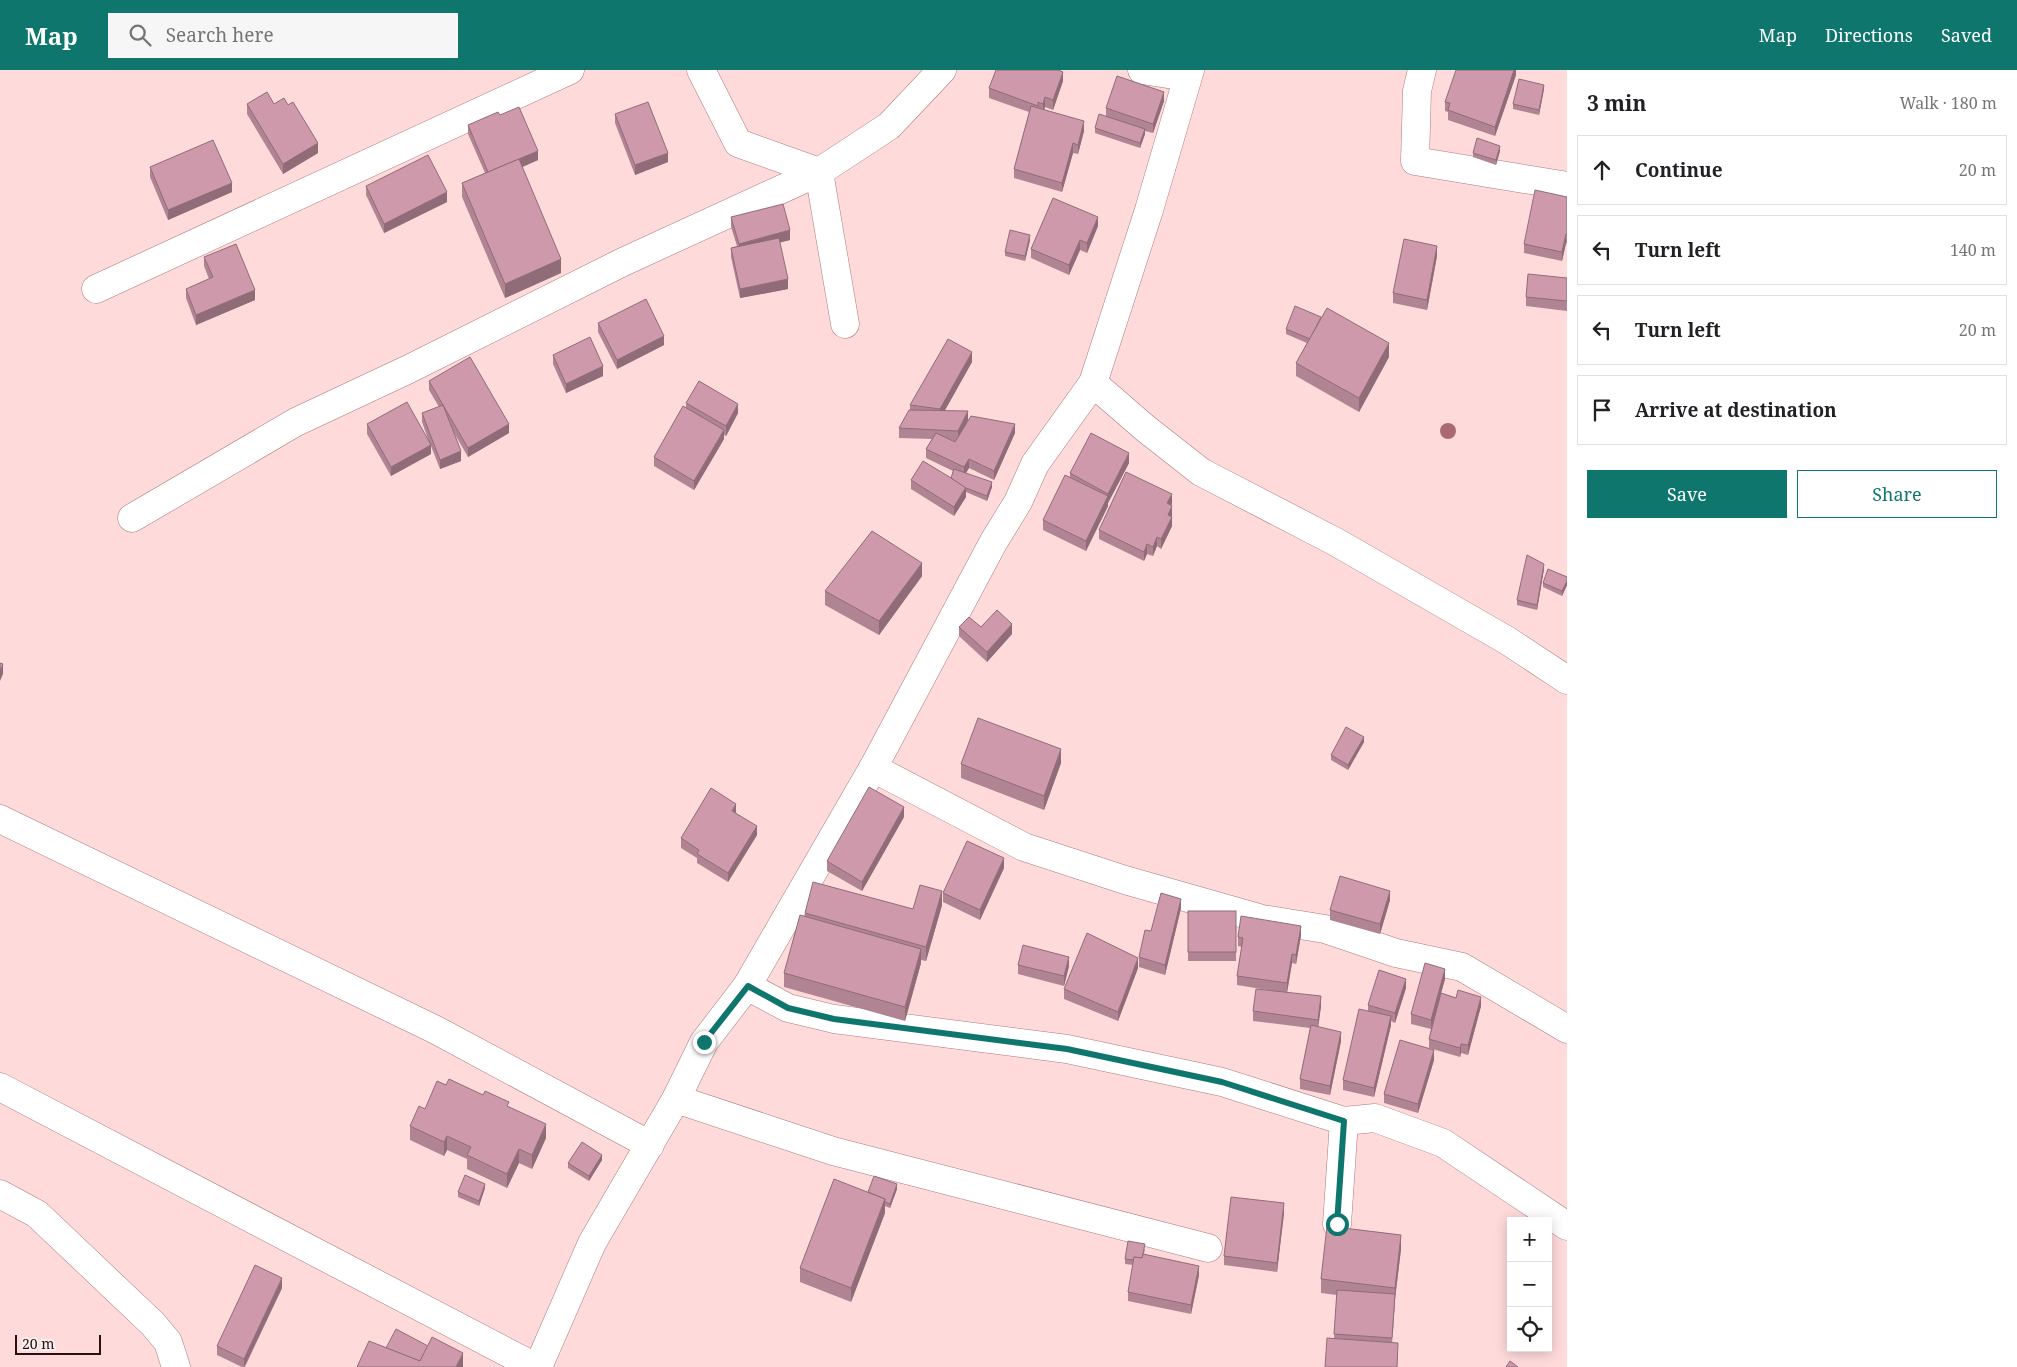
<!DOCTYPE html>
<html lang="en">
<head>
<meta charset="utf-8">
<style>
  body { margin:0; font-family:"Noto Serif",serif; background:#f6f6f6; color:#202124 }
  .controls { position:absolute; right:15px; bottom:15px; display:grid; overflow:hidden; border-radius:0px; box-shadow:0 2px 12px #0003 }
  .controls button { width:45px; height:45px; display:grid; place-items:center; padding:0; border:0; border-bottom:1px solid #e0e0e0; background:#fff; color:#202124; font:25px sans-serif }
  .scale { position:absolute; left:15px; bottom:12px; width:86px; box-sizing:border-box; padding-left:5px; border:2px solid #261213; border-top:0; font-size:14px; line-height:18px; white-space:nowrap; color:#261213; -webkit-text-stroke:4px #faeeee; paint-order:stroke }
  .stop { position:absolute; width:15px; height:15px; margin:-11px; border:4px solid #0f766e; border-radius:50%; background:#fff }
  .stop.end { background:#0f766e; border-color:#fff; box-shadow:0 1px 5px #0008 }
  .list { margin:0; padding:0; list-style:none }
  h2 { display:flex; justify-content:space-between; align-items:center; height:65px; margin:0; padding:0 20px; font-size:21px }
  h2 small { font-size:16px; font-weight:400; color:#757577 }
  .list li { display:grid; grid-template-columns:32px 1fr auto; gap:15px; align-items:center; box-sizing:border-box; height:70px; margin:0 10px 10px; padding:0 10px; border:1px solid #e0e0e0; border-radius:0px }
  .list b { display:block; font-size:19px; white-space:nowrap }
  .list em { font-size:16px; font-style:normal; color:#757577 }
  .actions { display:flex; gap:10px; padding:15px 20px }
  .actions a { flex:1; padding:11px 0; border:1px solid #0f766e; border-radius:0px; text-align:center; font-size:18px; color:#0f766e }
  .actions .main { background:#0f766e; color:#fff }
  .icon { flex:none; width:28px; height:28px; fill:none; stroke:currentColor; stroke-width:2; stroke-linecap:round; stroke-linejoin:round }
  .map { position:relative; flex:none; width:1567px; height:1297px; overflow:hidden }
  header { display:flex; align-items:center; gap:30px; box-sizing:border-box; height:70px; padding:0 25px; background:#0f766e; color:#fff }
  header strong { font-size:24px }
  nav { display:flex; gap:28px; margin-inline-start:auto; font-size:18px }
  .search { width:350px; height:45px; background:#f6f6f6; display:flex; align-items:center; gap:12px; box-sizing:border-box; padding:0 18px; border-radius:0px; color:#757577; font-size:19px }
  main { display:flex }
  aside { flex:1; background:#fff }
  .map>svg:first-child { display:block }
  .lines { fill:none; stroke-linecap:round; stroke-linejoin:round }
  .minor-casing { stroke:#ae7a7c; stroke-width:29 }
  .minor { stroke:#fff; stroke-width:28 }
  .tree { fill:#a86973 }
  .wall { fill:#b18493 }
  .shaded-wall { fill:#906c78 }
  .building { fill:#ce9aab; stroke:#906c78 }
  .route { stroke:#0f766e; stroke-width:6 }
</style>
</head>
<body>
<header>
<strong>Map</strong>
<div class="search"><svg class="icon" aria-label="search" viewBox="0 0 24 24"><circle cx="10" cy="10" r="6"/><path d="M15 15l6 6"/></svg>Search here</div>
<nav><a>Map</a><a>Directions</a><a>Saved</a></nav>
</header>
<main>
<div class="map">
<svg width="1567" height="1297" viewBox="0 0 1567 1297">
  <rect width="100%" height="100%" fill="#fedadb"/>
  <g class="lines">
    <g class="minor-casing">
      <g id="minor">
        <polyline points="1142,0 1187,7"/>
        <polyline points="1422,0 1417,21 1415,91 1567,116"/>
        <polyline points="96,219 570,0"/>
        <polyline points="845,254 819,102 889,56 942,0"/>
        <polyline points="1093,313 1145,358 1201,402 1336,472 1508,571 1567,610"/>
        <polyline points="132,448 296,352 409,299 623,192 819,102 738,73 701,0"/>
        <polyline points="873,698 1024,777 1125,810 1241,843 1262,849 1325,859 1396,883 1462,897 1567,959"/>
        <polyline points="0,749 436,960 650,1075"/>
        <polyline points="747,916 788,938 834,949 1067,979 1222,1012 1344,1051 1375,1048 1443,1073 1567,1156"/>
        <polyline points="0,1017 535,1297"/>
        <polyline points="676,1029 833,1081 1208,1178"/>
        <polyline points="0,1124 37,1144 153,1254 168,1272 176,1297"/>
        <polyline points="1337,1154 1344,1051"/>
        <polyline points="538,1297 592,1173 676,1029 704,972 747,916 873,698 994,471 1018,432 1035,394 1093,313 1149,140 1190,0"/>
      </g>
    </g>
    <use href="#minor" class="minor"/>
  </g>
  <circle class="tree" cx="1448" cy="361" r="8"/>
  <g class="wall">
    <polygon points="1516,0 1516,5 1495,66 1448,50 1448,42 1445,41 1445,32"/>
    <polygon points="1063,11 1053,40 1045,37 1044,40 1084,61 1078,84 1073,83 1062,122 1014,108 1014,99 1029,42 989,28 989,18"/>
    <polygon points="1544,19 1539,45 1513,39 1513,34"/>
    <polygon points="1164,31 1153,63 1145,61 1145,64 1140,78 1095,63 1095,58 1106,46 1106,38"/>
    <polygon points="247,34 274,34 318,83 283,104 247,44"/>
    <polygon points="615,44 668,92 635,105 615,53"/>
    <polygon points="500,45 538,90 522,97 561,203 505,228 462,127 462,113 485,103 468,64 468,55"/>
    <polygon points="1500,81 1496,95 1473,87 1473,83"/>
    <polygon points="150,97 232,122 168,150 150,107"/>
    <polygon points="366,116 447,132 384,163 366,125"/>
    <polygon points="1567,127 1567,174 1566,173 1562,191 1524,183 1524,174"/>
    <polygon points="731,147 790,170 780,172 788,219 740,228 731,187 731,178 737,176 731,157"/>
    <polygon points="1098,156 1087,183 1080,180 1069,205 1031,188 1031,179"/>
    <polygon points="1030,170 1025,191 1005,186 1005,182"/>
    <polygon points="1437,186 1427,240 1393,233 1393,223"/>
    <polygon points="204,187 255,230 196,255 186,228 186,219 209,209 204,196"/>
    <polygon points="1567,208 1567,241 1526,236 1526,227"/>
    <polygon points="598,253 664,275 617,299 598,262"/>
    <polygon points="1286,259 1389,287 1359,342 1296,306 1296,293 1307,273 1286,264"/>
    <polygon points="553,285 603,306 566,323 553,294"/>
    <polygon points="972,292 945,340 968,350 963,361 1015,363 994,410 969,398 966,403 992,417 987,431 966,422 966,427 954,446 911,419 911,410 951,408 953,401 926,388 926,379 932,369 899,368 899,358 910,340 910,335"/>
    <polygon points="429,311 509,363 468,387 453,361 461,391 440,399 431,376 431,384 391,406 367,364 367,354 429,372 422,352 422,343 439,337 429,320"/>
    <polygon points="686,333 738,343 726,366 724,365 724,369 694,420 654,396 654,387 686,338"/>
    <polygon points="1129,393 1108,433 1108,436 1086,481 1043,460 1043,450 1070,408 1070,403"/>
    <polygon points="1172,434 1171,435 1172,445 1172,456 1161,479 1157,476 1153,486 1147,484 1144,491 1099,469 1099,460"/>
    <polygon points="1544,499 1537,540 1517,535 1517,530"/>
    <polygon points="922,506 879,565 825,535 825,521"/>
    <polygon points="1567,511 1567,515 1562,526 1543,517 1543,513"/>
    <polygon points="959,557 981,557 1012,564 987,592 959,566"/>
    <polygon points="1364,672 1348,700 1331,690 1331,685"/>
    <polygon points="1061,693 1044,740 961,708 961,694"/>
    <polygon points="736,743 757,765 728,812 697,793 697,788 681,778 681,768"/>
    <polygon points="904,747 862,821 827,801 827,791"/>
    <polygon points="1004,798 980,850 943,832 943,823"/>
    <polygon points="1390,830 1380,864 1330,850 1330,840"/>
    <polygon points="942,835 926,891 921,890 921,893 905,951 784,917 784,903 805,846 805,843 913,839"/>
    <polygon points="1181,838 1165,905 1139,897 1139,887 1151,861"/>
    <rect x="1188" y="841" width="48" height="50"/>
    <polygon points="1301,865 1296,894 1292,893 1287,922 1321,936 1318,957 1341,971 1330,1025 1300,1019 1300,1009 1310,958 1253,951 1253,941 1274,921 1237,915 1237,906 1242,877 1238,876 1238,867"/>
    <polygon points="1018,895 1069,896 1064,916 1018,904"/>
    <polygon points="1138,898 1118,951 1064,929 1064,919"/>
    <polygon points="1445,909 1441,923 1481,936 1468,985 1461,983 1460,987 1429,978 1429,969 1431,959 1411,954 1411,944"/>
    <polygon points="1406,918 1395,953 1391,951 1391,955 1374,1027 1343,1020 1343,1010 1368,941 1368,935"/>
    <polygon points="1434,990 1418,1043 1384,1033 1384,1024"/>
    <polygon points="446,1015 509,1037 546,1068 532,1099 519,1093 507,1118 467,1099 467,1089 447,1080 444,1086 410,1070 410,1056 425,1039"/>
    <polygon points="602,1090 589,1111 568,1098 568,1093"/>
    <polygon points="485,1118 479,1136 458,1127 458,1122"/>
    <polygon points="897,1119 890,1138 885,1136 885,1143 851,1232 800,1212 800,1198 868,1122"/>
    <polygon points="1284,1143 1277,1202 1224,1195 1224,1186"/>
    <polygon points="1145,1179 1144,1184 1199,1205 1191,1244 1128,1231 1128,1222 1133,1195 1125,1194 1125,1189"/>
    <polygon points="1401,1179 1395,1229 1392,1273 1398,1283 1397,1297 1325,1297 1334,1269 1337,1225 1321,1223 1321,1209"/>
    <polygon points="282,1218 245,1297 242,1297 217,1285 217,1276"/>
  </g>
  <g class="shaded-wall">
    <polygon points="1514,0 1516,0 1516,5 1495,66 1495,57"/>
    <polygon points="1063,2 1063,11 1053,40 1053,30"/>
    <polygon points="1544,15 1544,19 1539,45 1539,40"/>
    <polygon points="1164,22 1164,31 1153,63 1153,54"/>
    <polygon points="1045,27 1045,37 1043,44 1043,34"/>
    <polygon points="1084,51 1084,61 1078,84 1078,75"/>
    <polygon points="1145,59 1145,64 1140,78 1140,73"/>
    <polygon points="318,73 318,83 283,104 283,94"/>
    <polygon points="1073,73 1073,83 1062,122 1062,113"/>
    <polygon points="1500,76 1500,81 1496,95 1496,90"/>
    <polygon points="538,81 538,90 488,112 488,102"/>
    <polygon points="668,83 668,92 635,105 635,95"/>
    <polygon points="232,113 232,122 168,150 168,140"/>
    <polygon points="447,122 447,132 384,163 384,154"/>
    <polygon points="1098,147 1098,156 1087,183 1087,173"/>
    <polygon points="790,160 790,170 739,183 739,174"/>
    <polygon points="1566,164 1566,173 1562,191 1562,182"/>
    <polygon points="1030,165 1030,170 1025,191 1025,186"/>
    <polygon points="1080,170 1080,180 1069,205 1069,195"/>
    <polygon points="1437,176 1437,186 1427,240 1427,230"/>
    <polygon points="561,189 561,203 505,228 505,214"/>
    <polygon points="788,209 788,219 740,228 740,219"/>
    <polygon points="255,220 255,230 196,255 196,245"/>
    <polygon points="664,266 664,275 617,299 617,290"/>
    <polygon points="1389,273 1389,287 1359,342 1359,328"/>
    <polygon points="972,282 972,292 940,349 940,339"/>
    <polygon points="603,296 603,306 566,323 566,314"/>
    <polygon points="738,334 738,343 726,366 726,356"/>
    <polygon points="968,341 968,350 958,370 958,361"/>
    <polygon points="509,354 509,363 468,387 468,378"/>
    <polygon points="1015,354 1015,363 994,410 994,401"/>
    <polygon points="724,360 724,369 694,420 694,411"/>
    <polygon points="431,375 431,384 391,406 391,397"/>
    <polygon points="461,381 461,391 440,399 440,390"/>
    <polygon points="1129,383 1129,393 1108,433 1108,424"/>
    <polygon points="969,389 969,398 964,406 964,397"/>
    <polygon points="992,412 992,417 987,431 987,426"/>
    <polygon points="966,417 966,427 954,446 954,437"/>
    <polygon points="1172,424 1172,434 1167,443 1167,433"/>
    <polygon points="1108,426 1108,436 1086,481 1086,471"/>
    <polygon points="1172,436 1172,445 1168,454 1168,445"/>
    <polygon points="1172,447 1172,456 1161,479 1161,469"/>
    <polygon points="1157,467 1157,476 1153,486 1153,477"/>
    <polygon points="1147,474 1147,484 1144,491 1144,482"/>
    <polygon points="922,493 922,506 879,565 879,551"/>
    <polygon points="1544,494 1544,499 1537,540 1537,535"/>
    <polygon points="1567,511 1567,515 1562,526 1562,521"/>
    <polygon points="1012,554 1012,564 987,592 987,582"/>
    <polygon points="3,594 3,604 0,611 0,601"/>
    <polygon points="1364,667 1364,672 1348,700 1348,695"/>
    <polygon points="1061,679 1061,693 1044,740 1044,726"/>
    <polygon points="736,734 736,743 732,741"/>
    <polygon points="904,737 904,747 862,821 862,812"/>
    <polygon points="757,756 757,765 728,812 728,803"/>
    <polygon points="1004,788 1004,798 980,850 980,840"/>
    <polygon points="942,821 942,835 926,891 926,877"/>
    <polygon points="1390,821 1390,830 1380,864 1380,854"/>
    <polygon points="1181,829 1181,838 1165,905 1165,895"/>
    <polygon points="1301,856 1301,865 1296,894 1296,885"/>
    <polygon points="921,879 921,893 905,951 905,937"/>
    <polygon points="1292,884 1292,893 1287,923 1287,913"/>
    <polygon points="1069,887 1069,896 1064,916 1064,906"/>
    <polygon points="1138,888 1138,898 1118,951 1118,942"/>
    <polygon points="1445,899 1445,909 1431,959 1431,950"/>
    <polygon points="1406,909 1406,918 1395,953 1395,943"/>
    <polygon points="1321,926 1321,936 1318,959 1318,950"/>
    <polygon points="1481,927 1481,936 1468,985 1468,975"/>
    <polygon points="1391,946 1391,955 1374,1027 1374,1018"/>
    <polygon points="1341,962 1341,971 1330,1025 1330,1016"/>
    <polygon points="1461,974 1461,983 1460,987 1460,978"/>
    <polygon points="1434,980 1434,990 1418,1043 1418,1034"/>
    <polygon points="546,1054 546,1068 532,1099 532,1085"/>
    <polygon points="447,1066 447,1080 444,1086 444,1072"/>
    <polygon points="519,1079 519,1093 507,1118 507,1104"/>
    <polygon points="602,1085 602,1090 589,1111 589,1106"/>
    <polygon points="485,1114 485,1118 479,1136 479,1131"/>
    <polygon points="897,1114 897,1119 890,1138 890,1134"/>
    <polygon points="885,1129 885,1143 851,1232 851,1218"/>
    <polygon points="1284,1133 1284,1143 1277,1202 1277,1193"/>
    <polygon points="1401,1165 1401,1179 1395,1229 1392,1277 1395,1218"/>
    <polygon points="1199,1196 1199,1205 1191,1244 1191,1235"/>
    <polygon points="282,1208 282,1218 244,1297 244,1289"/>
    <polygon points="463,1283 463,1297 456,1297"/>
  </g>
  <g class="building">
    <polygon points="996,0 1058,0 1063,2 1053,30 1045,27 1043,34 1038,32 1038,36 989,18"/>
    <polygon points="1456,0 1514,0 1495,57 1448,40 1450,33 1445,32"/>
    <polygon points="1117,6 1164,22 1153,54 1106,38"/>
    <polygon points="1519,9 1544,15 1539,40 1513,34"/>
    <polygon points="267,22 274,34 284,28 288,35 293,32 318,73 283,94 247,34"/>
    <polygon points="648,32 668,83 635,95 615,44"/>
    <polygon points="1031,36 1084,51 1078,75 1073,73 1062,113 1014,99"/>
    <polygon points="519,37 538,81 488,102 468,55 498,42 500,45"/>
    <polygon points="1099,44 1145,59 1140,73 1095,58"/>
    <polygon points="1477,68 1500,76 1496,90 1473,83"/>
    <polygon points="213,70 232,113 168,140 150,97"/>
    <polygon points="428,85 447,122 384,154 366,116"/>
    <polygon points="519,89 561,189 505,214 462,113"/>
    <polygon points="1535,120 1567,127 1567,164 1566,164 1562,182 1524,174"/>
    <polygon points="1053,128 1098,147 1087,173 1080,170 1069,195 1031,179"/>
    <polygon points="783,134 790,160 739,174 731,147"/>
    <polygon points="1010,160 1030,165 1025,186 1005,182"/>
    <polygon points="779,168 788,209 740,219 731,178"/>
    <polygon points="1404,169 1437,176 1427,230 1393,223"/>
    <polygon points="236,174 255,220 196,245 186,219 213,207 204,187"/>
    <polygon points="1528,204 1567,208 1567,231 1526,227"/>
    <polygon points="646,229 664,266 617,290 598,253"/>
    <polygon points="1295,236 1321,247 1310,269 1286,259"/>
    <polygon points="1327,238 1389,273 1359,328 1296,293"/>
    <polygon points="590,267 603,296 566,314 553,285"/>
    <polygon points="948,269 972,282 940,339 910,335"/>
    <polygon points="470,287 509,354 468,378 429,311"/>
    <polygon points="699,311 738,334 726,356 686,333"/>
    <polygon points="407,332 431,375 391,397 367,354"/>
    <polygon points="443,335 461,381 440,390 422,343"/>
    <polygon points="683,336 724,360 694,411 654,387"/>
    <polygon points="909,340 968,341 958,361 899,358"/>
    <polygon points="971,346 1015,354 994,401 969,389 964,397 926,379 936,363 955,372"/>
    <polygon points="1091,363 1129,383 1108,424 1070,403"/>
    <polygon points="923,391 966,417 954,437 911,410"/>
    <polygon points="954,399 992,412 987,426 966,418 951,408"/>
    <polygon points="1126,402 1172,424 1167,433 1172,436 1168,445 1172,447 1161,469 1157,467 1153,477 1147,474 1144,482 1099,460"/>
    <polygon points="1065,405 1108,426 1086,471 1043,450"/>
    <polygon points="872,461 922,493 879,551 825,521"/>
    <polygon points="1527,485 1544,494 1537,535 1517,530"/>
    <polygon points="1548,499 1567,507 1567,511 1562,521 1543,513"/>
    <polygon points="997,540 1012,554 987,582 959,557 969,547 981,557"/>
    <polygon points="0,593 3,594 0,601"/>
    <polygon points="978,648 1061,679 1044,726 961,694"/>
    <polygon points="1346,657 1364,667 1348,695 1331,685"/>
    <polygon points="869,717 904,737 862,812 827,791"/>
    <polygon points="711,718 736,734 732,741 757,756 728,803 697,784 699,780 681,768"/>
    <polygon points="967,771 1004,788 980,840 943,823"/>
    <polygon points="1340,806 1390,821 1380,854 1330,840"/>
    <polygon points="813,812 913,839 920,815 942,821 926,877 805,843"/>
    <polygon points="1161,823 1181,829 1165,895 1139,887 1145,860 1151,861"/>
    <rect x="1188" y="841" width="48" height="41"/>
    <polygon points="800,845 921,879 905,937 784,903"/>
    <polygon points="1241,846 1301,856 1296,885 1292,884 1287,913 1237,906 1243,868 1238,867"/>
    <polygon points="1087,863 1138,888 1118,942 1064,919"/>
    <polygon points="1023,875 1069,887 1064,906 1018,895"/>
    <polygon points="1425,893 1445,899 1431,950 1411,944"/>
    <polygon points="1379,900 1406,909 1395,943 1368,935"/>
    <polygon points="1256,919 1321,926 1318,950 1253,941"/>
    <polygon points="1458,920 1481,927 1468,975 1461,974 1460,978 1429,969 1441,923 1456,928"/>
    <polygon points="1359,939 1391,946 1374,1018 1343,1010"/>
    <polygon points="1311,955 1341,962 1330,1016 1300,1009"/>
    <polygon points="1400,970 1434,980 1418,1034 1384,1024"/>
    <polygon points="449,1009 483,1025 485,1021 509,1032 507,1036 546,1054 532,1085 519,1079 507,1104 467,1085 471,1077 447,1066 444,1072 410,1056 419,1036 425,1039 437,1011 446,1015"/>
    <polygon points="582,1072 602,1085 589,1106 568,1093"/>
    <polygon points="465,1105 485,1114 479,1131 458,1122"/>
    <polygon points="874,1106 897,1114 890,1134 885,1132 885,1129 868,1122"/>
    <polygon points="834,1109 885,1129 851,1218 800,1198"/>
    <polygon points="1231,1127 1284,1133 1277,1193 1224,1186"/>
    <polygon points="1327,1156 1401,1165 1395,1218 1321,1209"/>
    <polygon points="1128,1171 1145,1174 1142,1188 1134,1187 1134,1190 1125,1189"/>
    <polygon points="1143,1184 1199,1196 1191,1235 1128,1222 1134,1187 1142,1188"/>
    <polygon points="255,1195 282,1208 244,1289 217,1276"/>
    <polygon points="1337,1220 1395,1224 1392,1268 1334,1264"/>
    <polygon points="396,1259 428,1276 420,1291 386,1278"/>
    <polygon points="432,1267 463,1283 456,1297 357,1297 369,1271 420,1291"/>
    <polygon points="1327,1268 1398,1273 1397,1297 1325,1297"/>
    <polygon points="1510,1291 1518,1297 1506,1297"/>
  </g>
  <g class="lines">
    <polyline class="route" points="704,972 748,916 788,938 834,949 1067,979 1222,1012 1344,1051 1337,1154"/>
  </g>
</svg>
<div class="controls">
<button>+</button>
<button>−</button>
<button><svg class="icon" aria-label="locate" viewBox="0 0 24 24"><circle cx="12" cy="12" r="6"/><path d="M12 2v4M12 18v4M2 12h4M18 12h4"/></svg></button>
</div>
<div class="scale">20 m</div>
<div class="stop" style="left:1337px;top:1154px"></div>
<div class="stop end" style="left:704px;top:972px"></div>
</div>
<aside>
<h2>3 min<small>Walk · 180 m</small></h2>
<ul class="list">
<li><svg class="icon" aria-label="ahead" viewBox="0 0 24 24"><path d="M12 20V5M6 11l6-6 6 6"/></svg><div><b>Continue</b></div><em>20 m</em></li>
<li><svg class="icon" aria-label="left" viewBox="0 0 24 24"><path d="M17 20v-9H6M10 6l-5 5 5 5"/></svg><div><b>Turn left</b></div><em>140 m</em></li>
<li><svg class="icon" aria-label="left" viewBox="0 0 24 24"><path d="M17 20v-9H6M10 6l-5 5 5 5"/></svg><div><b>Turn left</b></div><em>20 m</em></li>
<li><svg class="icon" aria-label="arrive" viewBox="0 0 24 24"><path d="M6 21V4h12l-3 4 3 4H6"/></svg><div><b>Arrive at destination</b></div></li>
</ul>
<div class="actions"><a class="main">Save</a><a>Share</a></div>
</aside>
</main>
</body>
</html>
